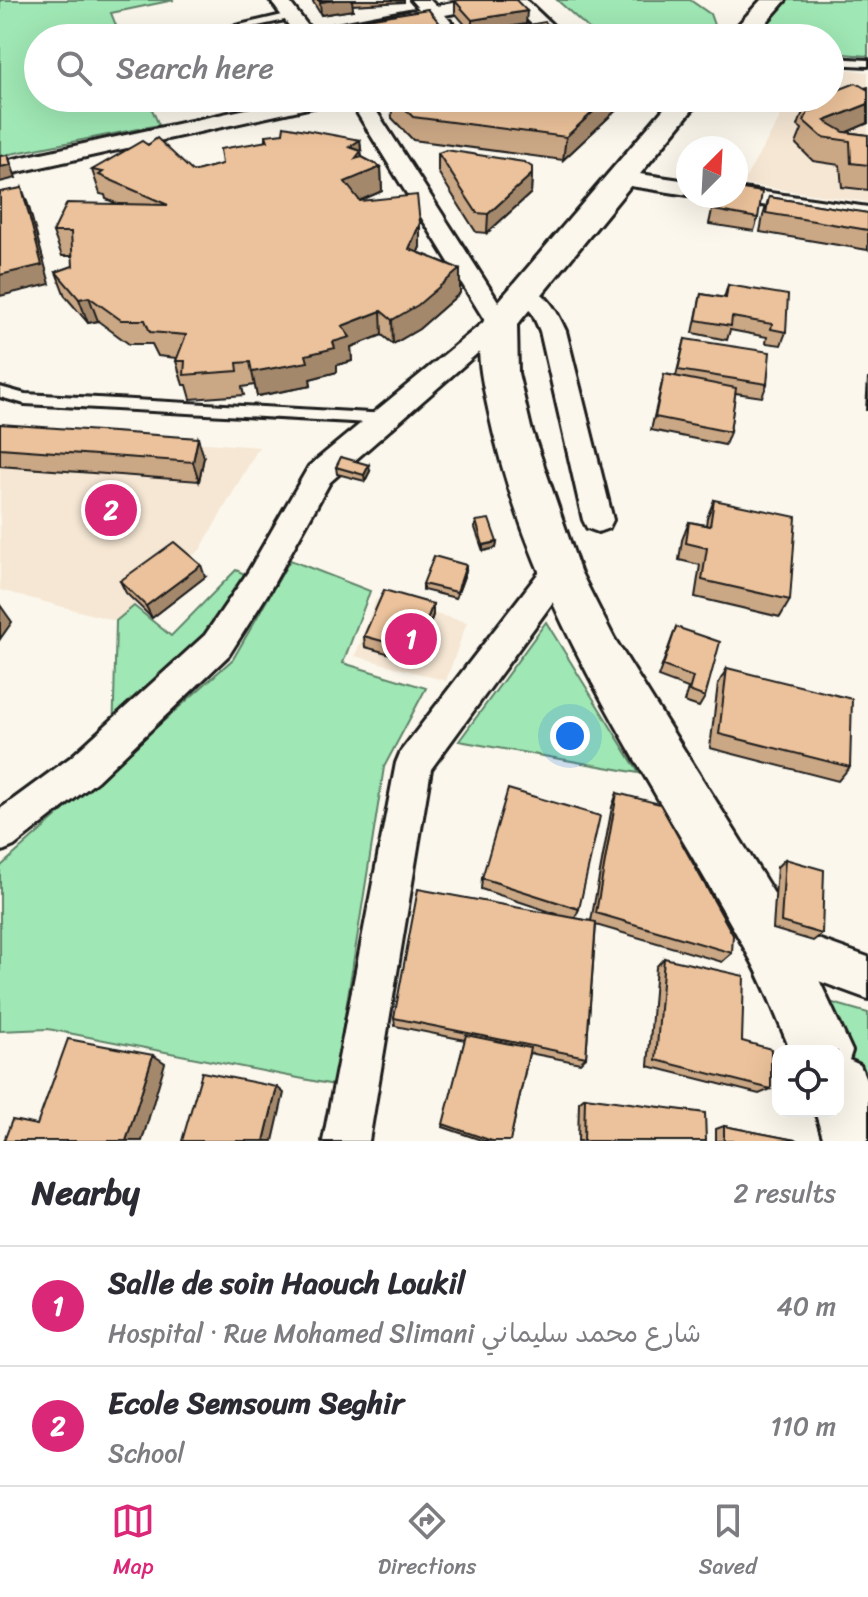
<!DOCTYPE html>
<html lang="en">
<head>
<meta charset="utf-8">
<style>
  body { margin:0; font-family:Sriracha,"Playpen Sans Arabic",sans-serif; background:#f2f2f3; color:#2b2b33 }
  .controls { position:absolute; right:24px; bottom:24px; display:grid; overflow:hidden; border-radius:16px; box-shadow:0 8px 32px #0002 }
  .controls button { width:72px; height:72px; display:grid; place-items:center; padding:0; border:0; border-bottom:2px solid #e1e1e2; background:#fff; color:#2b2b33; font:40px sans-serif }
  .compass { position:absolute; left:676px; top:136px; width:72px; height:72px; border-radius:50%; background:#fff; box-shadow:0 8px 32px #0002; rotate:24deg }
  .you { position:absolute; left:570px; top:736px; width:28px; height:28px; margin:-20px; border:6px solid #fff; border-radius:50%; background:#1a73e8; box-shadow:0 0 0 12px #1a73e833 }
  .badge { display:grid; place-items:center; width:52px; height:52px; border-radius:50%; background:#db2777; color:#fff; font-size:26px; font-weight:700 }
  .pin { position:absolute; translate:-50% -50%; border:4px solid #fff; box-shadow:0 2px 8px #0006 }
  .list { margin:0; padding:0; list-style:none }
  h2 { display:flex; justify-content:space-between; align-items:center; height:104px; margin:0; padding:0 32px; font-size:34px }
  h2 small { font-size:26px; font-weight:400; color:#7c7c81 }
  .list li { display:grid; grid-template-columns:52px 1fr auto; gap:24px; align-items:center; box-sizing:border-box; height:120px; padding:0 32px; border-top:2px solid #e1e1e2 }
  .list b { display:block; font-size:30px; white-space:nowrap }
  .list p { margin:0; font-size:26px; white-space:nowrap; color:#7c7c81 }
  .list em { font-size:26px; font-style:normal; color:#7c7c81 }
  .icon { flex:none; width:44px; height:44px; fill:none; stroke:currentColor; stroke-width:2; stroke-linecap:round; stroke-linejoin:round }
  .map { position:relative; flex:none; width:868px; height:1141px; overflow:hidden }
  .search { position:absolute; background:#fff; box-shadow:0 8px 32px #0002; left:24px; right:24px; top:24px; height:88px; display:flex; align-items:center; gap:20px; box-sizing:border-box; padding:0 28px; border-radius:44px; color:#7c7c81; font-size:30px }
  .sheet { height:344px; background:#fff }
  nav { display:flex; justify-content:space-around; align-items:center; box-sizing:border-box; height:112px; border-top:2px solid #e1e1e2; background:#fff; font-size:22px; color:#7c7c81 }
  nav a { display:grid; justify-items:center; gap:4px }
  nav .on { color:#db2777 }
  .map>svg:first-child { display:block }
  .built { fill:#f6e7d4 }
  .green { fill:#9fe7b4; stroke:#5e8268; stroke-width:2 }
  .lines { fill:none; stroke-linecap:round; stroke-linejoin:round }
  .lane-casing { stroke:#1c1c1c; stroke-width:6 }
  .street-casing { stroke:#1c1c1c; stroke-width:6 }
  .secondary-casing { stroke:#1c1c1c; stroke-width:6 }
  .lane { fill:#fbf7ec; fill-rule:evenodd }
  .street { fill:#fbf7ec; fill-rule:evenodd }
  .secondary { fill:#fbf7ec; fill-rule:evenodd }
  .wall { fill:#caa785; stroke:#1c1c1c; stroke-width:2 }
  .shaded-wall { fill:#a4886c; stroke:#1c1c1c; stroke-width:2 }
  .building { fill:#ebc29b; stroke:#1c1c1c; stroke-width:2 }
</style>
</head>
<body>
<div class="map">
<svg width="868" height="1141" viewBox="0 0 868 1141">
  <rect width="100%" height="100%" fill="#fbf7ec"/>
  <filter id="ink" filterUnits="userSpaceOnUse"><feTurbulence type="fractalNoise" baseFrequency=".0125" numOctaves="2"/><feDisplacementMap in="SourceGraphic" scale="16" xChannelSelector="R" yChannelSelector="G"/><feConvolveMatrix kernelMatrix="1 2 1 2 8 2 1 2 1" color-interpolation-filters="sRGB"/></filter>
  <g filter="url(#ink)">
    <g class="built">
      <polygon points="830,67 868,72 868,202 742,184 779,120 780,98 830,98"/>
      <polygon points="0,427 259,447 200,550 116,621 0,590"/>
      <polygon points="376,599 467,622 446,681 355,656"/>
    </g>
    <g class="green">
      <polygon points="0,0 174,0 111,13 121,38 38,38 38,98 147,98 159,125 0,156"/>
      <polygon points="557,0 690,0 710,14 714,25 703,38 599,38"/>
      <polygon points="787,0 868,0 868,56 830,53 830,38 752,38"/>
      <polygon points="290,560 370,591 343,663 426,688 384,767 334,1085 48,1029 0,1031 0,867 233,659"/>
      <polygon points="236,570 259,581 113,743 116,621 134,606 171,636"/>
      <polygon points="546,622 639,773 459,741"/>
      <polygon points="819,999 868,1013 868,1091"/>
    </g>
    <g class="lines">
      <g class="lane-casing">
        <g id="lane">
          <polygon points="291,13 294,14 294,18 202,38 184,38"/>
          <polygon points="830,58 868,60 868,66 830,64"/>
          <polygon points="0,387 25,394 388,414 395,419 388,424 25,404 0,397"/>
        </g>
      </g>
      <g class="street-casing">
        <g id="street">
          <polygon points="270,0 288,0 311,30 419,9 411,0 430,0 436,6 470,0 507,0 498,5 445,15 465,38 446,38 428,19 325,38 298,38"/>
          <polygon points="507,0 526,0 566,38 546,38"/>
          <polygon points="298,98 336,98 326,104 0,176 0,162"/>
          <polygon points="348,98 368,98 512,323 330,482 270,590 229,655 97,781 14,846 0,852 0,809 71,757 205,635 248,572 309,466 485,321"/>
          <polygon points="619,171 688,181 688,195 611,183 608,178 611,173"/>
          <polygon points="736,188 868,207 868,221 728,200 725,196 736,196"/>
          <path d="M 526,286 C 548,292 557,312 566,331 L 613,520 L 609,528 L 598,532 L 587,528 L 583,520 L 540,331 L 532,313 L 514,294 Z"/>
          <polygon points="558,558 569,562 574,571 569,580 431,769 369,1141 323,1141 396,763 401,751 547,562"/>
          <polygon points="773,923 868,957 868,999 758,959 752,944 758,929"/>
        </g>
      </g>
      <g class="secondary-casing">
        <g id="secondary">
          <polygon points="761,0 786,0 753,38 726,38"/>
          <path d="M 673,98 L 702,98 L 517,325 L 518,373 L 531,428 L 580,571 L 614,638 L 793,924 L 852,1051 L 849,1060 L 860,1065 L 868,1084 L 868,1141 L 824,1141 L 815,1111 L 838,1111 L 838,1051 L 791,1051 C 778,1022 767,990 752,962 C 651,775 530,617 487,404 C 482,379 472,338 487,315 Z"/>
        </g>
      </g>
      <use href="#lane" class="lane"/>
      <use href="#street" class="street"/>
      <use href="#secondary" class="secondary"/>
    </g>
    <g class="wall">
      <polygon points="312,0 404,0 404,2 352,5 353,10 321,15"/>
      <polygon points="455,1 526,24 472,33 455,13"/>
      <polygon points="428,9 442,38 413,38 412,37 404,38 345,38 344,35 343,23"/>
      <polygon points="868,87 868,123 847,132 868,135 868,190 842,187 840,165 813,161 796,144 802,129 798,126 806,103"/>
      <polygon points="391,98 437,100 533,111 549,98 625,98 624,103 563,160 413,140 392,118"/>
      <polygon points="266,135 360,140 362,157 381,167 382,191 359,201 420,223 420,247 418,252 460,269 460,293 419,329 393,344 382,335 351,347 352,361 337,365 337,372 310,379 311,386 257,396 255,385 242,387 244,395 191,399 187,385 183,385 176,361 177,358 158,356 152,344 129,344 98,321 88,323 65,296 56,272 73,266 73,256 62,256 53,232 118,204 106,199 105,195 100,194 92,170 148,145 193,172 222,164 266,142"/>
      <polygon points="438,153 532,174 531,193 487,233 476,232 438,172"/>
      <polygon points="715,196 736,196 758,218 754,231 709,224"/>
      <polygon points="769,197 868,213 868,250 760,232 763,216"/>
      <polygon points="728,285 786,332 781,345 766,343 767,337 730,330 727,340 693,333 701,294 724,298"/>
      <polygon points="685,339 767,384 762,397 735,393 730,432 725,445 651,430 664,374 676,376"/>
      <polygon points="868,378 868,410 866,410"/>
      <polygon points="0,424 204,457 199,481 0,466"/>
      <polygon points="336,467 370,471 365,481 337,474"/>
      <polygon points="714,500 790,600 780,617 695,597 700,565 679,560 682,540 689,522 706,525 707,518"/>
      <polygon points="476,521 497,542 496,548 483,551 475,528"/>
      <polygon points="466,571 456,598 423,590 423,584"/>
      <polygon points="205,577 152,618 126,593 120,581"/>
      <polygon points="433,604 433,615 416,661 365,647 364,636"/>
      <polygon points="676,627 705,697 699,707 684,702 688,688 658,677"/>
      <polygon points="727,668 850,767 838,781 710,748 718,684"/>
      <polygon points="617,793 732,953 722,962 596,925 586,1057 580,1063 529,1053 510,1141 484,1141 443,1127 465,1040 395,1026 394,1018 557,914 481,889 482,878 579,909 575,918 591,921 612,807"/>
      <polygon points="785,859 822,934 813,941 773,929 777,867"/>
      <polygon points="664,958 742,1041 771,1089 759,1094 648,1066 656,967"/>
      <polygon points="585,1097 706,1141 578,1141 579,1102"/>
      <polygon points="724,1126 800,1141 716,1141 716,1129"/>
    </g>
    <g class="shaded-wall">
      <polygon points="335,0 352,0 353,10 321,15 320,2"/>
      <polygon points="527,11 526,24 472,33 472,20"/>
      <polygon points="412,24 412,37 404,38 365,38 384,29"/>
      <polygon points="442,26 442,38 416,38 416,30"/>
      <polygon points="608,98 625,98 624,103 563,160 566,137"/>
      <polygon points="868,104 868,123 831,139 825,121"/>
      <polygon points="360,140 363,174 381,167 382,191 347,206 345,182 349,147"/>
      <polygon points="8,155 16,178 0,182 0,167"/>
      <polygon points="532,174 531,193 487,233 488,214"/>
      <polygon points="22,188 29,207 50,284 0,296 0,275"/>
      <polygon points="420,223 420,247 409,273 409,249"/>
      <polygon points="460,269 460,293 419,329 393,344 392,320"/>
      <polygon points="89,297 98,321 88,323 79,299"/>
      <polygon points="381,311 382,335 351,347 352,361 337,365 337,372 310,379 311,386 257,396 252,372 333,342 342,326"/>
      <polygon points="198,438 204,457 199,481 193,462"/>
      <polygon points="369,465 370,471 365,481 364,475"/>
      <polygon points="497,542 496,548 483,551 483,545"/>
      <polygon points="201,565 205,577 152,618 146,606"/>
      <polygon points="466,565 466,571 456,598 457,592"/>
      <polygon points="433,604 433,615 416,661 415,650"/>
      <polygon points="0,605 12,622 0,639"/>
      <polygon points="153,1055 165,1063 142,1141 126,1141"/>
      <polygon points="277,1087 284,1093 273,1141 264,1141"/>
    </g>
    <g class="building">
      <polygon points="318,0 335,0 320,2"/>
      <polygon points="459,0 516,0 527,11 472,20 455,1"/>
      <polygon points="428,9 442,26 416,30 412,24 384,29 388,34 365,38 353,38 343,23"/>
      <polygon points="545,22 560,38 495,38 490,32"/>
      <polygon points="856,83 868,90 868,104 825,121 844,132 868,135 868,165 851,163 850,141 822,137 804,121 808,112 816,109 806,103 818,98 830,98 830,93"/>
      <polygon points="394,98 436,98 437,100 533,111 549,98 608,98 566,137 413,117"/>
      <polygon points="284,126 360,140 349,147 361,151 355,159 362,157 381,167 345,182 360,201 417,195 420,223 409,249 460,269 418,305 392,320 381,311 342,326 350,337 333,342 335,348 306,355 308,362 252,372 250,362 237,363 238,371 184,375 185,361 176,361 186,335 150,332 145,320 121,320 89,297 79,299 56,272 73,266 71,232 53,232 67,203 168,205 99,175 103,172 92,170 142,141 148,145 157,138 193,172 222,164 220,149 268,141 266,135 283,133"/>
      <polygon points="446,150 524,162 532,167 532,174 488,214 477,213 438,153"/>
      <polygon points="8,155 11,165 0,167 0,156"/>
      <polygon points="22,188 42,265 0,275 0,192"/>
      <polygon points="736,188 762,192 758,218 713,210 716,196 736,196"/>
      <polygon points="769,197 868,213 868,230 766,213"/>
      <polygon points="728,285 788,295 786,332 771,329 772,324 732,317 731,326 696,320 701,294 726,298"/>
      <polygon points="685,339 770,352 767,384 678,370"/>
      <polygon points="664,374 736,388 730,432 655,417"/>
      <polygon points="0,424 198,438 193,462 0,448"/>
      <polygon points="341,457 369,465 364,475 336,467"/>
      <polygon points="714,500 796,517 790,600 702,580 707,548 686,543 689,522 710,526"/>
      <polygon points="489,519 497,542 483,545 476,521"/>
      <polygon points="174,542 201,565 146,606 120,581"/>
      <polygon points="434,556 466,565 457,592 423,584"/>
      <polygon points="384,590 433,604 415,650 364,636"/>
      <polygon points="676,627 720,642 705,697 689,691 693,677 663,666"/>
      <polygon points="727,668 852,699 850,767 719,734"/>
      <polygon points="508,789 600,816 579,909 482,878"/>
      <polygon points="617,793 660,804 733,935 732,953 596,913"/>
      <polygon points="785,859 824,870 822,934 781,922"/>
      <polygon points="418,889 596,922 586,1057 394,1018"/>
      <polygon points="664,958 744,976 742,1041 771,1049 771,1089 656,1060"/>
      <polygon points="466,1035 530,1048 510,1141 492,1141 443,1124"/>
      <polygon points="68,1039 153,1055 126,1141 4,1141 12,1120 37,1125"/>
      <polygon points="202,1072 277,1087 264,1141 182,1141"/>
      <polygon points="585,1097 705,1113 706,1141 584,1141"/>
      <polygon points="724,1126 800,1141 724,1141"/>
    </g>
  </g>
</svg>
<div class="controls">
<button><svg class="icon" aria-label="locate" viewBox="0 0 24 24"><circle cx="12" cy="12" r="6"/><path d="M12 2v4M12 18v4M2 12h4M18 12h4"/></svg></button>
</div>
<svg class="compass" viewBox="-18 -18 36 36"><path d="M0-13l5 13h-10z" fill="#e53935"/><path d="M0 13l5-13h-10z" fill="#7c7c81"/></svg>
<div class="you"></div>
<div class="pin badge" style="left:411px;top:639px">1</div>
<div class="pin badge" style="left:111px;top:510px">2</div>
<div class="search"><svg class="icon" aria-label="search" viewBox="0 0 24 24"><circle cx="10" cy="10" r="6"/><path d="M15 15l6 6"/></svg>Search here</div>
</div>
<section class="sheet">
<h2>Nearby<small>2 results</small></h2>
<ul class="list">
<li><span class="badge">1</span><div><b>Salle de soin Haouch Loukil</b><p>Hospital · Rue Mohamed Slimani شارع محمد سليماني</p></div><em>40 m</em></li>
<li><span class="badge">2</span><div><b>Ecole Semsoum Seghir</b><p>School</p></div><em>110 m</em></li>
</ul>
</section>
<nav>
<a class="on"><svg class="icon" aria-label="map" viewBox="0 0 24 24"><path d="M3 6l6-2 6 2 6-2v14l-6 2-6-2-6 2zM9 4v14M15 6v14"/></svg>Map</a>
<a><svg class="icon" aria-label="directions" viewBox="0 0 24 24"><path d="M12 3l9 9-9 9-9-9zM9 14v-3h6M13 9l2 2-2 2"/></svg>Directions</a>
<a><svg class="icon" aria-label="saved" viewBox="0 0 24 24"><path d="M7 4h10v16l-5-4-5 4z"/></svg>Saved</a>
</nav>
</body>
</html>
